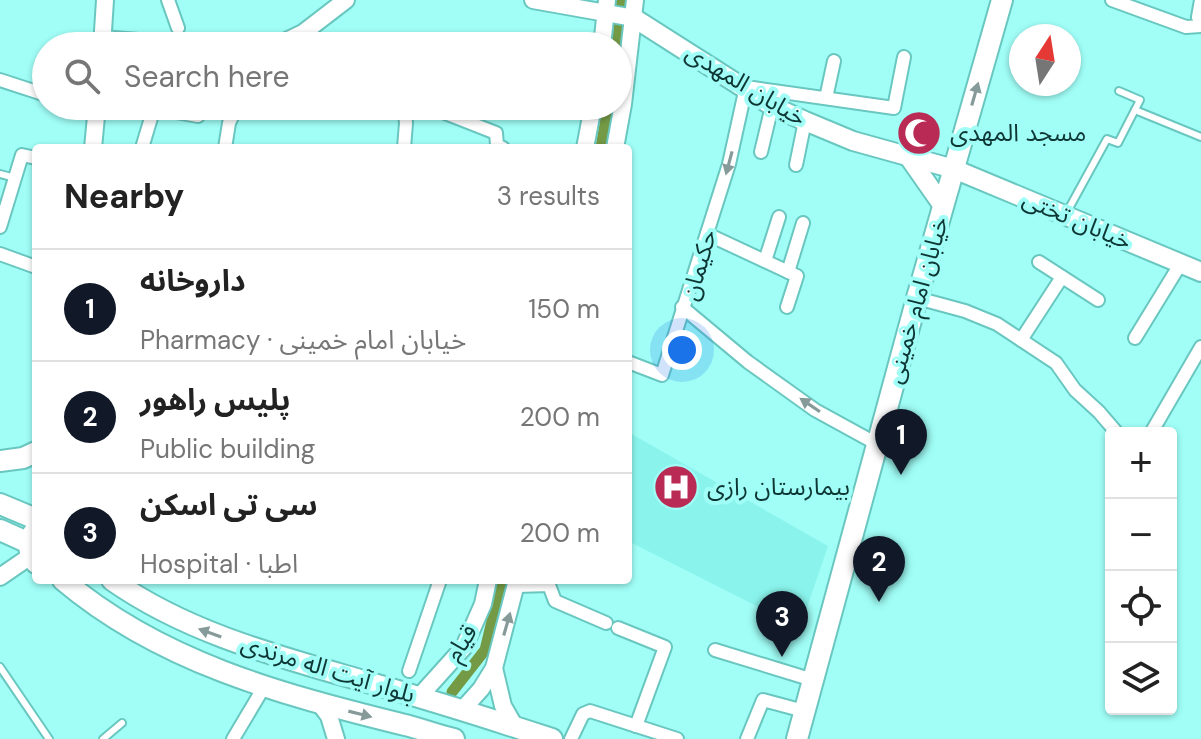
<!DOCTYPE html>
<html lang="en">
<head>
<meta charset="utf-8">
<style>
  body { margin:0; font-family:"DM Sans","Noto Sans Arabic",sans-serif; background:#f6f6f6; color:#222 }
  .controls { position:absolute; right:24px; bottom:24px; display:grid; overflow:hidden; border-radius:8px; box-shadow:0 2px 6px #0004 }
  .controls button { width:72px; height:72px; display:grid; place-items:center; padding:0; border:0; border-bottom:2px solid #e0e0e0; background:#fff; color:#222; font:40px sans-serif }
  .compass { position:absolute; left:1009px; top:24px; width:72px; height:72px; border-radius:50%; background:#fff; box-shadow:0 2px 6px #0004; rotate:12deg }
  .you { position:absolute; left:682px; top:350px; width:28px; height:28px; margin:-20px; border:6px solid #fff; border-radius:50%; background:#1a73e8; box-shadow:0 0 0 12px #1a73e833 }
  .badge { display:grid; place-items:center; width:52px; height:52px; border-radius:50%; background:#111827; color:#fff; font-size:26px; font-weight:700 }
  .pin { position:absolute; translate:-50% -66px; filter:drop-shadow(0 2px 4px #0008) }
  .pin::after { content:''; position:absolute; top:42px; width:28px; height:24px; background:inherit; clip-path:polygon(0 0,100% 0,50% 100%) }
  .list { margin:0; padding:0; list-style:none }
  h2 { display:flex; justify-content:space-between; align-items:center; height:104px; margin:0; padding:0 32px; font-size:34px }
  h2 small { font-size:26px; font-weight:400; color:#767676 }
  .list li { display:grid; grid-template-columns:52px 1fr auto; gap:24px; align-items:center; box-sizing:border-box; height:112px; padding:0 32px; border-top:2px solid #e0e0e0 }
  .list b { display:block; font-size:30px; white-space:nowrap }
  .list p { margin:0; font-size:26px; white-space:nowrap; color:#767676 }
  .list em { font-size:26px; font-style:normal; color:#767676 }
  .icon { flex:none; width:44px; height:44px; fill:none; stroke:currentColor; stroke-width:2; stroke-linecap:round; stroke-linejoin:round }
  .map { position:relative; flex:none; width:1201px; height:739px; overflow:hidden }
  .search { position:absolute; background:#fff; box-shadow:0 2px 6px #0004; left:32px; top:32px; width:600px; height:88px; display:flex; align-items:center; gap:20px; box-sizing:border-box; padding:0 28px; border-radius:44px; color:#767676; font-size:30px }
  .panel { position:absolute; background:#fff; box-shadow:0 2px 6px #0004; left:32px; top:144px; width:600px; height:440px; border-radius:8px }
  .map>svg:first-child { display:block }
  .built { fill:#8af4ec }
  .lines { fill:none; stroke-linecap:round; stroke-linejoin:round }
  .canal { stroke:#749a45; stroke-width:11 }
  .service-casing { stroke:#69c7c0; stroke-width:10 }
  .minor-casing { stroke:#69c7c0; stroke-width:16 }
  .tertiary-casing { stroke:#69c7c0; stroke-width:20 }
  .secondary-casing { stroke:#69c7c0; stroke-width:22 }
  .primary-casing { stroke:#69c7c0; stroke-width:24 }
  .service { stroke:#fff; stroke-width:6 }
  .minor { stroke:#fff; stroke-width:12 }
  .tertiary { stroke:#fff; stroke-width:16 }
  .secondary { stroke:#fff; stroke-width:18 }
  .primary { stroke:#fff; stroke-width:20 }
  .oneway { fill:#869a9a }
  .labels { text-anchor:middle; stroke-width:8; stroke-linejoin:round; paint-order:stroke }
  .street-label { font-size:24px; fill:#0d3634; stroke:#a0fef7 }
  .poi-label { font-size:24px; fill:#0d3634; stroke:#a0fef7; text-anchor:start }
</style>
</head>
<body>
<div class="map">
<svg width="1201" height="739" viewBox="0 0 1201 739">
  <rect width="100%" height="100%" fill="#a0fef7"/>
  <polygon class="built" points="628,432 828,546 800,628 628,541"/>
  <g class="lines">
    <g class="canal">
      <polyline points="618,46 620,0"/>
      <polyline points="601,148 608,106"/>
      <polyline points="452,692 485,650 502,580"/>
    </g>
    <g class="service-casing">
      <g id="service">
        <polyline points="1135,110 1201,137"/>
        <polyline points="0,174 15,178"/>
        <polyline points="1067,212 1107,139 1118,143 1140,100 1119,91"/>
        <polyline points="0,667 49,739"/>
        <polyline points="103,739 122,723"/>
      </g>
    </g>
    <g class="minor-casing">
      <g id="minor">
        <polyline points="168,0 178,28"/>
        <polyline points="1112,0 1186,27 1201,26 1198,17 1201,0"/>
        <polyline points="0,80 46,95"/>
        <polyline points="826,98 834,61"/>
        <polyline points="81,106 96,111"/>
        <polyline points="445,113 496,133 497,145 503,148"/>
        <polyline points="142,148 154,108 198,116 201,106"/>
        <polyline points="225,148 229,123 237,106"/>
        <polyline points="404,148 406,123 404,107"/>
        <polyline points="761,152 772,106"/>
        <polyline points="796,165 805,121"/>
        <polyline points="0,227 22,155 36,158"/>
        <polyline points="707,234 797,276 787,307"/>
        <polyline points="0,254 36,267"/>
        <polyline points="765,261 779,217"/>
        <polyline points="1039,262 1098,300"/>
        <polyline points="788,272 803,223"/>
        <polyline points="917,298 965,311 997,324 1056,363 1075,390 1099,412 1117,433"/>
        <polyline points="682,307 748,362 815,410 877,444"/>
        <polyline points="1135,338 1181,263"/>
        <polyline points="1021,340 1062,277"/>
        <polyline points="628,362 662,375 729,164 746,87 894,108 904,57"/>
        <polyline points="1151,433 1201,347"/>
        <polyline points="517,586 549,585 555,601 606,623"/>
        <polyline points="618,628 665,647 636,726"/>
        <polyline points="715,650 813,680"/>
        <polyline points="409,671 440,580"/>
        <polyline points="233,739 264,687"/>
        <polyline points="571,739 583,714 590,711 677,739"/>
        <polyline points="747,739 763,700 804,711"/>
      </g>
    </g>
    <g class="tertiary-casing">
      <g id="tertiary">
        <polyline points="533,0 634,18"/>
        <polyline points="102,39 187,46"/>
        <polyline points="102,46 105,0"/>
        <polyline points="276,46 303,33 346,0"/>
        <polyline points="602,46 607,0"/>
        <polyline points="93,148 97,106"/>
        <polyline points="585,148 593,106"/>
        <polyline points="615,148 623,104 635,0"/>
        <polyline points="0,577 32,555"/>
        <polyline points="494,668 503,706 515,727"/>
        <polyline points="419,697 464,647 483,604 488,580"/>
        <polyline points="320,704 329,716 336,739"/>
        <polyline points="463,709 481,689 494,668 517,580"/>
      </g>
    </g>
    <g class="secondary-casing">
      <g id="secondary">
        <polyline points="634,18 772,106 805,121 853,141 954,169 1201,272"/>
        <polyline points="908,156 943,206"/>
      </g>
    </g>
    <g class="primary-casing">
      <g id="primary">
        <polyline points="0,461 23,458 36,452"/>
        <polyline points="0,504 36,519"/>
        <path d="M 36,529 C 27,540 27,552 36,563"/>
        <polyline points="0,530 29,543"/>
        <path d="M 63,580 C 160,662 280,694 401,724 C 419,728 436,735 454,739"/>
        <path d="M 112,580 C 186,632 273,655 360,680 C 424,698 488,718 552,739"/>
        <polyline points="797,739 917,298 1002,0"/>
      </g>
    </g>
    <use href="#service" class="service"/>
    <use href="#minor" class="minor"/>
    <use href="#tertiary" class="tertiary"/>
    <use href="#secondary" class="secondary"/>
    <use href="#primary" class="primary"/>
  </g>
  <defs><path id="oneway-solid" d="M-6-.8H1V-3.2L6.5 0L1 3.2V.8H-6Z" transform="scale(2)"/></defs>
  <g class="oneway">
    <use href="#oneway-solid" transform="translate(975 94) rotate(-74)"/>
    <use href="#oneway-solid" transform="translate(729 163) rotate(105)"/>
    <use href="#oneway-solid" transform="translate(810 405) rotate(-146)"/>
    <use href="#oneway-solid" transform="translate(507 624) rotate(-74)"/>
    <use href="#oneway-solid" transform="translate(210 633) rotate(-160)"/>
    <use href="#oneway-solid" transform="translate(360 714) rotate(14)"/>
  </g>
  <defs>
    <g id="mosque-disc" transform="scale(2.3)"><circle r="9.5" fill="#b92a54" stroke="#a0fef7"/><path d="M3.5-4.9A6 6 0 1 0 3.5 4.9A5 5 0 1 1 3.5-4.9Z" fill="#fff"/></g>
    <g id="hospital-disc" transform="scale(2.3)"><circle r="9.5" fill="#b92a54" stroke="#a0fef7"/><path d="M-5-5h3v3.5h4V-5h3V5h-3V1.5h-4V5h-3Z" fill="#fff"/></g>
  </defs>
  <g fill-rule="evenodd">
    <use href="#mosque-disc" x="919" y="133"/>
    <use href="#hospital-disc" x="676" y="487"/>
  </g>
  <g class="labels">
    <g class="street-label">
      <text transform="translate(746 85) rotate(31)" y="8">خیابان المهدی</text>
      <text transform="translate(1077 220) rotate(23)" y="8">خیابان تختی</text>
      <text transform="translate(699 265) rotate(-74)" y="8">حکیمان</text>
      <text transform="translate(917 300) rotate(-74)" y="8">خیابان امام خمینی</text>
      <text transform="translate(461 643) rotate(-58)" y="8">قیام</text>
      <text transform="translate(328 669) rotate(17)" y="8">بلوار آیت اله مرندی</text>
    </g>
    <g class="poi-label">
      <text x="950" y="141">مسجد المهدی</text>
      <text x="707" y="495">بیمارستان رازی</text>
    </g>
  </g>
</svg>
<div class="controls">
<button>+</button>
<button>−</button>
<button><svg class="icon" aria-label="locate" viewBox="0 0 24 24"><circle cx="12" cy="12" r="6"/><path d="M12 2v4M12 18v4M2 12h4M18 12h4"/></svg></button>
<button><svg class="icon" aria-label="layers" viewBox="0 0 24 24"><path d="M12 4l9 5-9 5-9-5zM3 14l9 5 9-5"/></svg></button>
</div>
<svg class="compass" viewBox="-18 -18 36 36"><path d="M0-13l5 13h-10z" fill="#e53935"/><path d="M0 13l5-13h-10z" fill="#767676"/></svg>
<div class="you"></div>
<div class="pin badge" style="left:901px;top:475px">1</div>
<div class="pin badge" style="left:879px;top:602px">2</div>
<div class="pin badge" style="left:782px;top:657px">3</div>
<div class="search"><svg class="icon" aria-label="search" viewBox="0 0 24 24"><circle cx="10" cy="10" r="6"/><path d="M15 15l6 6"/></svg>Search here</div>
<section class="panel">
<h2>Nearby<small>3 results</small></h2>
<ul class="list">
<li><span class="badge">1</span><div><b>داروخانه</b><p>Pharmacy · خیابان امام خمینی</p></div><em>150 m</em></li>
<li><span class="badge">2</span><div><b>پلیس راهور</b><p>Public building</p></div><em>200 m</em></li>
<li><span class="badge">3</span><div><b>سی تی اسکن</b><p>Hospital · اطبا</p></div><em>200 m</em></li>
</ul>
</section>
</div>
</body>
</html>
